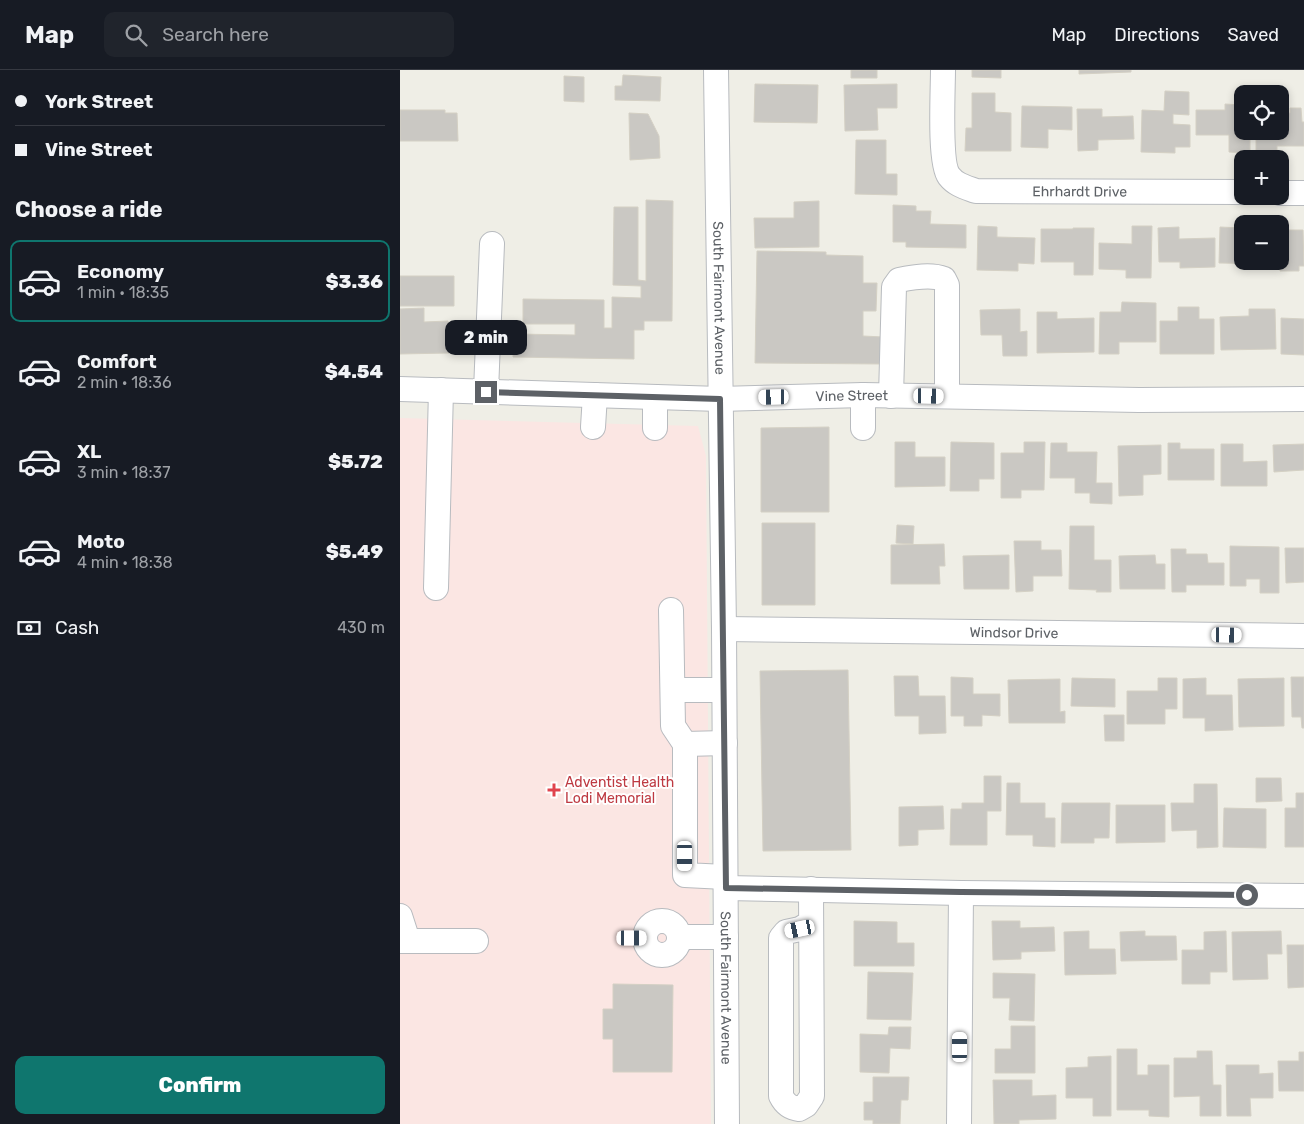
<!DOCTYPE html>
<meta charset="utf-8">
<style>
:root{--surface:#171b24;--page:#20242c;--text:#f1f3f6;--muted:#9ea1a6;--line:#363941;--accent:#0f766e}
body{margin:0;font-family:Rubik,sans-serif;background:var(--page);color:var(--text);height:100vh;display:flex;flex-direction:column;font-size:19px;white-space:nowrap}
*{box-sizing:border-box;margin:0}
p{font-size:16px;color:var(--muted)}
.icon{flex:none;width:28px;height:28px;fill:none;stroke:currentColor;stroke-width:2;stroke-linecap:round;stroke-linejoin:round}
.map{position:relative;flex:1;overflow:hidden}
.sheet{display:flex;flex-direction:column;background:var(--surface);width:400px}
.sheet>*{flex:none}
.banner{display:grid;align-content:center;height:110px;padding:0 15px;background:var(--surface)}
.fabs{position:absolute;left:834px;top:15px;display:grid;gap:10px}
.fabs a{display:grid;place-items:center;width:55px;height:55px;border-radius:10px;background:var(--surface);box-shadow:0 2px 8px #0003;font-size:25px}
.end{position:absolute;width:22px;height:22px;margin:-11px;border:6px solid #5d6166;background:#fff;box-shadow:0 0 0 2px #fff}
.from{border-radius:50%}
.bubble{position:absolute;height:35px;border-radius:10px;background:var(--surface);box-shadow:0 2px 8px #0003;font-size:16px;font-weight:800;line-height:35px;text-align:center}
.car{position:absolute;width:15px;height:30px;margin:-15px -8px;border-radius:6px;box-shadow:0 0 4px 1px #0007;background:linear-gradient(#fff 24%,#345 0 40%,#fff 0 76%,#345 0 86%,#fff 0)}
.banner b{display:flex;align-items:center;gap:18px;height:48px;font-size:19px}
.banner b+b{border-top:1px solid var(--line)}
.banner i{width:12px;height:12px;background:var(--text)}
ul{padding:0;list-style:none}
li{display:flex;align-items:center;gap:15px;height:82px;margin:0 10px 8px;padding:0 5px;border:2px solid transparent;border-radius:10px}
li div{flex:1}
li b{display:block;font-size:19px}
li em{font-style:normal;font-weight:800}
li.current{border-color:var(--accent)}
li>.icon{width:45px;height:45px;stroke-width:1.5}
h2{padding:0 15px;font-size:22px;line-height:60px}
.pay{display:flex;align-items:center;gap:12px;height:55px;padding:0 15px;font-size:19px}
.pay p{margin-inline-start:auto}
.action{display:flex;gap:10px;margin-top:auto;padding:10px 15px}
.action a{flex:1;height:58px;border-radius:10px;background:var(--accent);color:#fff;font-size:20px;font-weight:800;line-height:58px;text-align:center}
header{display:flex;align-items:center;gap:30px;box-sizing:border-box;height:70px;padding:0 25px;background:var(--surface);border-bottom:1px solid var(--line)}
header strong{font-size:24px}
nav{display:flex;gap:28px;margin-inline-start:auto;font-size:18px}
.search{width:350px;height:45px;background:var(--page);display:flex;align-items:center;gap:12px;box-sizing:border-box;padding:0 18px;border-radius:10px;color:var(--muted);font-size:19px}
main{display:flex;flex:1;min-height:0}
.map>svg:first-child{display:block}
.medical{fill:#fbe6e3}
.building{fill:#cac8c3;stroke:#d4d0c4}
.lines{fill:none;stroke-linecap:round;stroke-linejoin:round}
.minor-casing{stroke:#b8bbbf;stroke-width:26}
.minor{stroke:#fff;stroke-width:24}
.route{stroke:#5d6166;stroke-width:6}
.health-dot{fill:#e0444e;stroke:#fff;stroke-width:2}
.labels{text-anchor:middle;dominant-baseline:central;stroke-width:4;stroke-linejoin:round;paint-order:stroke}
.street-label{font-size:14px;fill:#5d6166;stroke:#fff}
.health-label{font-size:14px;fill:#be3a42;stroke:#fff;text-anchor:start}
</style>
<header>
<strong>Map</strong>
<div class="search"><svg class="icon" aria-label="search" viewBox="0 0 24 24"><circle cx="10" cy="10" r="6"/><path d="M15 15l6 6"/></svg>Search here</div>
<nav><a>Map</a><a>Directions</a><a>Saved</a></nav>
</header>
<main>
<section class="sheet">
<div class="banner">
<b><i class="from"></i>York Street</b>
<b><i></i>Vine Street</b>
</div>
<h2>Choose a ride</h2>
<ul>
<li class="current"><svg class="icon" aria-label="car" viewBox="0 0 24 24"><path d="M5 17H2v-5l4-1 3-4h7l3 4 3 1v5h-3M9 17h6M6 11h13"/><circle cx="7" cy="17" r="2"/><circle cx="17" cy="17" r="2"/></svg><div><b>Economy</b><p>1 min · 18:35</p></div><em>$3.36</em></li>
<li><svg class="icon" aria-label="car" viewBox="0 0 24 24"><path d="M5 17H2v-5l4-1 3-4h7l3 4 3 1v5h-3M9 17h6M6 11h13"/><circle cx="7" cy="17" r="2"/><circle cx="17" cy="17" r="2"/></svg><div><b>Comfort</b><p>2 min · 18:36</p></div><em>$4.54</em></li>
<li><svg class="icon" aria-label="car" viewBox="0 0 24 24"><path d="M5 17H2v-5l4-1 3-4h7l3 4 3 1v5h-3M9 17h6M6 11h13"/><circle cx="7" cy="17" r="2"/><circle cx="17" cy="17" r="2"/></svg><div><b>XL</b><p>3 min · 18:37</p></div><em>$5.72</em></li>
<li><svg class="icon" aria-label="car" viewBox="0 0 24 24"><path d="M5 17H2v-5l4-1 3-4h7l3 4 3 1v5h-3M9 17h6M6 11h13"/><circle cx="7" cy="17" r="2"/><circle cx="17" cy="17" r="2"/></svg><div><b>Moto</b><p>4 min · 18:38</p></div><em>$5.49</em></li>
</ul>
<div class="pay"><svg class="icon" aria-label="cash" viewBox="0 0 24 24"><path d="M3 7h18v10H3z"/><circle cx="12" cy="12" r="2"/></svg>Cash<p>430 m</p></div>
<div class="action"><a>Confirm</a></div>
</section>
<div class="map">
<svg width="904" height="1054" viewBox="0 0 904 1054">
<rect width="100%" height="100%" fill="#efeee6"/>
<path class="medical" d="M0,348L298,356L306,386L311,1054H0Z"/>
<path class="building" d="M451,0H477V8H451Z
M572,0H601V8L572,7Z
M679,0H731V2L679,4Z
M223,5L261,7L260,31L215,30V16H222Z
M164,6L184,7V32L164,31Z
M355,14L418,15L417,53L354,52Z
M497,14V38H477L478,60L445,61L444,15Z
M765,21L789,22V45L773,44V54L790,55V77H775V83L741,82L742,40L764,41Z
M572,23H595V42L611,43V81H565L566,58H572Z
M825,34L842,35V61H850V83L829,82V65H796V40H825Z
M622,36L672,37V60L648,59V78L621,77Z
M890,38H901L902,52H904V76H877V82H856V61H880V43H890Z
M677,39H702V47L733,46L734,69L698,70V80L678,81Z
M0,40H45V43H57L58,71H0Z
M229,43L248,44L259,66L260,88L230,90Z
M456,70H486V104H497V125L455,124Z
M246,130L273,131L272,251H244V260H234V289L113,287L114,264L175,265V254H123V229L204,230V258H212V227L241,228V216L213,215L214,137H238V210L246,211Z
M419,131V177L355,178L354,148H394V132Z
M493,135L516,136V141H531L530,154L566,155V178L506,177V172H493Z
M578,156L597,157V167L635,168L634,194L618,193V201L577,200Z
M732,156H752L751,208H726V200L699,199V173L732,174Z
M779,157V169L815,168V197L780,198V192H759L758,158Z
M820,157L842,158V191H875V194L819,193Z
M673,158H694L693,205H674V192H641V159H673Z
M881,160H903L904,196H899V201H880Z
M357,181L426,182V185L463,186V213H477L476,241H463V266L483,267V294L355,293Z
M0,206H54V236H0Z
M722,232L756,233V272H719V284H699L700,242H721Z
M778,237H799V249H814V284H760V251H778Z
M24,238V252L48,251L49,283L0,284V239Z
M620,239V262L627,261V286H603L602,265H581L580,240Z
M849,239H875L876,279L821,280L820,247L849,246Z
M637,242H657V249L694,248V282L637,283Z
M881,248L904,249V285L881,284Z
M429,357V442H361V358Z
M495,372H515V387H545V416L495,417Z
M551,372L594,373V409H579V421H550Z
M624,372H645L644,420H621V428H601V383H624Z
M651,373H667V382H697L696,413H712V434L690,433V423H675V408H650Z
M768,373H780V379H814V410H768Z
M821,374H843V392L867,391V416H821Z
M904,374V400L874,402L873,375Z
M761,375V404L743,405V425L719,426L718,376Z
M362,453H415V535H362Z
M497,455L514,456L513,474L496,473Z
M670,456H694V490H711V522H696L697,520L669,519Z
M614,471H641V480H661L662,506H633V521L616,522Z
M544,474L545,496H539L540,514H491V475Z
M830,476L879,477V523H860V509H846V516H830Z
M885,478H904V512L886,513Z
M771,479H786V484H807L808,493H824V515H786V522H772Z
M609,485V519H564L563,486Z
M755,485L756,494H765V519H720L719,486Z
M448,600L451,780L363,781L360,601Z
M494,606H518L519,626H545L546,663L519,664V646H495Z
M551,607L573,608V624H600V646L582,645V656H564V646H551Z
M891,607H904V658H902L901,647H892Z
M672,608L715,609V637L671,636Z
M758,608H777V639H765V654H727V621H758Z
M806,608V625H832L833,660L805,661V648H783V609Z
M884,608V656L839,657L838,609Z
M660,609V642L665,641V653H609L608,610Z
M704,645H724V671H705Z
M584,706H601V741H587V775H550L551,739H562V733H584Z
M856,708H881L882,731L856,732Z
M607,713H620V733H645V748H655V777L633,776V765H606Z
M794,714H817L818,777L797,778V760L772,761L771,733H794Z
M896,723H904V777H885V738H896Z
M662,733H710L709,768H694V773H661Z
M716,735H765V772L716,773Z
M543,736L544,759L518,760V775L499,776V737Z
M824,738L866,739V778L823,777Z
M454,851L497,852V873H514V896H454Z
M592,851H620V858L654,857L655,881L621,882V889L593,890Z
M689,861V879H715L716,904L665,905L664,862Z
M745,861V866H776L777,890L721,891L720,862Z
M826,861L827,902H810V914H782V880H804V862Z
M881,861L882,884H867L868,909L833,910L832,862Z
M887,875H904V917L888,918Z
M468,902L513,903L511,950L467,949Z
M593,903L635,904L634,951L609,950L610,928H593Z
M213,914L273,915L272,1002H213V969H203V939H213Z
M611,956H635V1003H595V979H611Z
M489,957H511L510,979L490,978L489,1003L460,1002V964L488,965Z
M717,979H737V1005H748V995H769V1047L749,1046V1040H717Z
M797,981H812L813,1015H821V1046H800V1026L774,1027V988H797Z
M899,982H904V1021H879L878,991H899Z
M711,986V1046H693V1028H666V998L688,997V987Z
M826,995H859V1004L873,1003V1028H850L851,1046H827Z
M473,1007H509L508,1030H501L500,1054H473V1050H464V1032H473Z
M593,1010H632V1026L656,1025V1049L619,1050V1054H594Z"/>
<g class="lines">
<g class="minor-casing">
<g id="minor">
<path id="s1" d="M316,0L324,559L327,1054"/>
<path id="s2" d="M543,0C543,20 539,93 549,106C556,115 565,117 576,121L842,122"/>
<path d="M880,123H904"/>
<path id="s3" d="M0,319L320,329L463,325L739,330L904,329"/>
<path d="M86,321L92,174"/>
<path d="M491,326L494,217L499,210C514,207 531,204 544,209L547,215V326"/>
<path d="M255,327V358"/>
<path d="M193,357L195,325"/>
<path d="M463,358V325"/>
<path d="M36,518L41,320"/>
<path d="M271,540L273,656L285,674V805L325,807"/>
<path id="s4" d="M324,559L904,566"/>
<path d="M273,620H324"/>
<path d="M285,674L325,673"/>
<path d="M326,818L561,823L904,826"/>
<path d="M0,846L8,871"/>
<circle cx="262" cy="868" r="17"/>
<path d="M410,853L400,859L386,862L381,868V1026C385,1034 390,1038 399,1039L406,1035L412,1026L411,819"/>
<path d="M279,867H326"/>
<path d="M0,871H76"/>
<path d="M559,1054L561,823"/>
</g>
</g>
<use href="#minor" class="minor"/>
</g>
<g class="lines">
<path class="route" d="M86,322L320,329L326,818L561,822L847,825"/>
</g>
<path class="health-dot" d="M151.5 712.5h5v5h5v5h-5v5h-5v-5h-5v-5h5z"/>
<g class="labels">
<g class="street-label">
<text stroke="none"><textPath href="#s2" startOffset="242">Ehrhardt Drive</textPath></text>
<text stroke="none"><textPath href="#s1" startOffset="228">South Fairmont Avenue</textPath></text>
<text stroke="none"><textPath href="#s3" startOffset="452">Vine Street</textPath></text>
<text stroke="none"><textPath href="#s4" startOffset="290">Windsor Drive</textPath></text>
<text stroke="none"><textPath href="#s1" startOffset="918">South Fairmont Avenue</textPath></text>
</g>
<g class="health-label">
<text x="165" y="712">Adventist Health<tspan x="165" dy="16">Lodi Memorial</tspan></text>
</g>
</g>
</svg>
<div class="fabs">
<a><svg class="icon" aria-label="locate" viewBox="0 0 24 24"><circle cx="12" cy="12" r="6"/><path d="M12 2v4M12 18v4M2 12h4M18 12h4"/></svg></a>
<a>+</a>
<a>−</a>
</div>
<i class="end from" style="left:847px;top:825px"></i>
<i class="end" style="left:86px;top:322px"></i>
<div class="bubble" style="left:45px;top:250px;width:82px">2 min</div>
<i class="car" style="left:529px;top:326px;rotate:91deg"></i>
<i class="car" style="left:374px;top:327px;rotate:269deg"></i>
<i class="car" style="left:827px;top:565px;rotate:91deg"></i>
<i class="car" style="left:285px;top:786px;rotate:180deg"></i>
<i class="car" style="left:400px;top:859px;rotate:258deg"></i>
<i class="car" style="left:232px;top:868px;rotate:90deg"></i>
<i class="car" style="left:560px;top:977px;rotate:0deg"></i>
</div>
</main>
